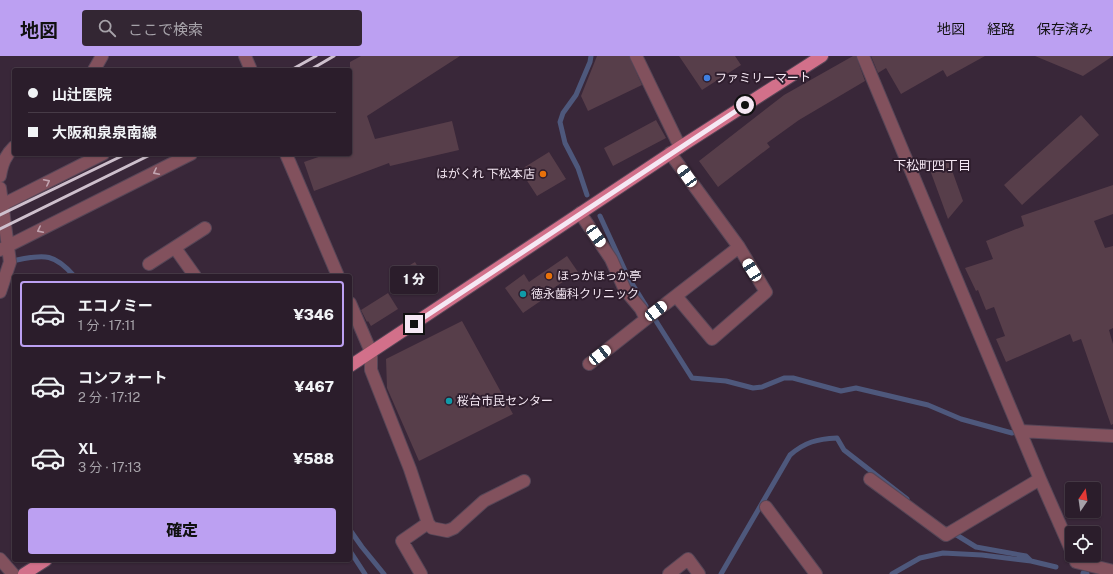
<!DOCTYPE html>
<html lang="ja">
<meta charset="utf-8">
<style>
:root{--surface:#2b1d2b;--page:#332633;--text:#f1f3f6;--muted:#a6a2a9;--line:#473b47;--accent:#bca0f2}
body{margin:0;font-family:"Public Sans","Noto Sans JP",sans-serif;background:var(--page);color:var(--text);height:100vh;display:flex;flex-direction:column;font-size:15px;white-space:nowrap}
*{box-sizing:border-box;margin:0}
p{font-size:13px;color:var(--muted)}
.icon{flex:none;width:22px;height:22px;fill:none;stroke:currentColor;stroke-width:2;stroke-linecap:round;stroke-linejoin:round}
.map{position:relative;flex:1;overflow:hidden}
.drawer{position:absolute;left:12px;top:218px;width:340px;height:288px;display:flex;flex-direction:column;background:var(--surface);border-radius:4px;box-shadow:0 1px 3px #0004,0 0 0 1px var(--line)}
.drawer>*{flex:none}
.banner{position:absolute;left:12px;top:12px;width:340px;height:88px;border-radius:4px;box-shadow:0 1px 3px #0004,0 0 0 1px var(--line);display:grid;align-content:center;height:88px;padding:0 16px;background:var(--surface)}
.needle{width:26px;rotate:13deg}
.fabs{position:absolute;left:1065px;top:426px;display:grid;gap:8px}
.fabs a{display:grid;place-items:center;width:36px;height:36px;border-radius:4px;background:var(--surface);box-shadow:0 1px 3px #0004,0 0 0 1px var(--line);font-size:20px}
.end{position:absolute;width:18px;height:18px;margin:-9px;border:5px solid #f5e8f4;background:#111;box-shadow:0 0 0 2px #111}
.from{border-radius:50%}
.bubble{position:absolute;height:28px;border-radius:4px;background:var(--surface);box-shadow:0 1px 3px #0004,0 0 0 1px var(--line);font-size:13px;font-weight:800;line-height:28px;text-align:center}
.car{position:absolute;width:12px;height:24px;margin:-12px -6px;border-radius:5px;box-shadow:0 0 3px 1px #0007;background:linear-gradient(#fff 24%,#345 0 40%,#fff 0 76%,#345 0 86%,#fff 0)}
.banner b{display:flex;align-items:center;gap:14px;height:38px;font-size:15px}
.banner b+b{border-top:1px solid var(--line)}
.banner i{width:10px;height:10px;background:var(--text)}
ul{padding:7px 0 0;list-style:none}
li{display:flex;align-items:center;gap:12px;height:66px;margin:0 8px 6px;padding:0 8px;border:2px solid transparent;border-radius:4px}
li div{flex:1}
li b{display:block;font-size:15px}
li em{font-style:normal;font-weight:800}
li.active{border-color:var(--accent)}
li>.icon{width:36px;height:36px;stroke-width:1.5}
.button{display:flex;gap:8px;margin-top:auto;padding:8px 16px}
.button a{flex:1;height:46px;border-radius:4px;background:var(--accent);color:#111;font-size:16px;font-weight:800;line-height:46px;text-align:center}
header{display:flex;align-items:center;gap:24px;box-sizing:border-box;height:56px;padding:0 20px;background:var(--accent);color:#111}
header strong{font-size:19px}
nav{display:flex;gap:22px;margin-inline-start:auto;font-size:14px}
.search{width:280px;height:36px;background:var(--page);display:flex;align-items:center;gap:10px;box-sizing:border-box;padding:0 14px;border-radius:4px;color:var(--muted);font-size:15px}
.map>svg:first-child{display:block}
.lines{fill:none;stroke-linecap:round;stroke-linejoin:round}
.stream{stroke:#4e587c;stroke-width:5}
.building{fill:#573e4a}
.minor-casing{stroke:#574657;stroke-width:14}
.major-casing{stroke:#574657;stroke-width:14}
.minor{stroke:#82515d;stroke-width:12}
.major{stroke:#d2708a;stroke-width:12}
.rail{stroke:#cec0cd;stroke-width:3}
.oneway{stroke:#c1a4b0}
.route{stroke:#f5e8f4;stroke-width:5}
.shop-dot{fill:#3f7fe0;stroke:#2f1e2e;stroke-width:1.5}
.food-dot{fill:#e8710a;stroke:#2f1e2e;stroke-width:1.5}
.culture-dot{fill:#0f9aa8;stroke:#2f1e2e;stroke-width:1.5}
.labels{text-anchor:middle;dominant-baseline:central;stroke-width:4;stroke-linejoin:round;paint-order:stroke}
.poi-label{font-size:12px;fill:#f5e8f4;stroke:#2f1e2e;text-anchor:start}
.neighbourhood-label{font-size:13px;fill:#f5e8f4;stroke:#2f1e2e}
</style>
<header>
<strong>地図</strong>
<div class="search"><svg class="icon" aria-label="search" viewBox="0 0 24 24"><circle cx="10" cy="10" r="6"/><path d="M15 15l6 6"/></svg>ここで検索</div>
<nav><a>地図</a><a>経路</a><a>保存済み</a></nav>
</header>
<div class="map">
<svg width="1113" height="518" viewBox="0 0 1113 518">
<rect width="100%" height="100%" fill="#392739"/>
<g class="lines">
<path class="stream" d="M587,139L578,112L565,87L560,66L563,57L576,39L590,6L591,0
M600,160L628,221L646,250
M17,204C45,198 55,198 74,220
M656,265L692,322L726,325L753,332L762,331L784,322H793L841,335L856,332L928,349L961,363L1012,377
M350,474L362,491L384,518
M955,478L976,491L1026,500L1031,505L1056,511
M350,495L365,518
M1083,517L1087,518
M721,518L790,399C805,386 817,383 837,382L844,394L907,443
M892,518L920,502L943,497L982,499L1031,505"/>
</g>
<path class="building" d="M361,0H460L367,60L375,83L452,65L459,94L390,110L389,107L314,135L304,106L327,98H350V6Z
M597,0H629L642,29L588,55L581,40Z
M679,0H735L741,9L702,34Z
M853,0H856L865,25L799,64L767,87L770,91L718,131L699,105L784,39Z
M871,0H985L947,21L943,14L901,38L886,12L878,17Z
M1035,0H1113L1083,20Z
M1081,59L1099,79L1022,149L1004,129Z
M656,64L666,82L613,110L604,92Z
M549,96L566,123L537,140L520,114Z
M949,106L963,145L948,163L930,114Z
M1113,129V158L1094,165L1105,192L1113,190V272L1109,274L1113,288V368L1111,369L1081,283L1073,286L1070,278L1006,306L996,283L1005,280L994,251L986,254L978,234L976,235L965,212L993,203L986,185L1024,170L1021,160Z
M567,200L578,216L540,241L542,244L523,257L505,232L524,218L529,226Z
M415,206L426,224L406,237L395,218Z
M388,237L398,253L371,270L368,265L367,266L361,254Z
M462,265L513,358L419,405L387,332L386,303Z"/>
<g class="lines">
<g class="minor-casing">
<path id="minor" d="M245,0L251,14
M636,0L680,91
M863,0L1040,423L1072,496
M94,14L102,0
M670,97L739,191L766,236L712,283L676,240
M286,98L338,220
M0,120C2,108 5,100 14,91
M0,132L10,206L0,236
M0,150L103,98
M580,157L611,203L625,234L641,253L646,263L589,308
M175,192L195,220
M0,194L191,98
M149,208L205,172
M350,247L371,296V314L410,413L428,467L432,472L447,475L454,472L484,445L524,425
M646,263L739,191
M1020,375L1113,380
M870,423L946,479L1040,423
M766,451L816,518
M0,503L13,518
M1076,506L1113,515
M421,518L402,485L428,467
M669,518L688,503L699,518"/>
</g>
<g class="major-casing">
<path id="major" d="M350,310L680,91L822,0
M24,518L46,504"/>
</g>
<use href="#minor" class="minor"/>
<use href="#major" class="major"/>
<path class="rail" d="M291,14L316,0
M310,14L334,0
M0,159L126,98
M0,173L152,98"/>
</g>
<defs><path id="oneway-chevron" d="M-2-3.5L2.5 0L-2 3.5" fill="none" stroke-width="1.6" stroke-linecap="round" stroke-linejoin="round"/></defs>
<g class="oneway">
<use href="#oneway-chevron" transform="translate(156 116) rotate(153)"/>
<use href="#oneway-chevron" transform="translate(47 126) rotate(-27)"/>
<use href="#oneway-chevron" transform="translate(40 174) rotate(153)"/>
</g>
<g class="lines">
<path class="route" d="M414,268L745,49"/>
</g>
<circle class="shop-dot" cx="707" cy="22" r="4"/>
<g class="food-dot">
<circle cx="543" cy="118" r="4"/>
<circle cx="549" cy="220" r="4"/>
</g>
<g class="culture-dot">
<circle cx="523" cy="238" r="4"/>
<circle cx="449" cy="345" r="4"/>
</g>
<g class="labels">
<g class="poi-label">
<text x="715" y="22">ファミリーマート</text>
<text x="535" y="118" text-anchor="end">はがくれ 下松本店</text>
<text x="557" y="220">ほっかほっか亭</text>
<text x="531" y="238">徳永歯科クリニック</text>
<text x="457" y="345">桜台市民センター</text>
</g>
<g class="neighbourhood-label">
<text x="932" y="109">下松町四丁目</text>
</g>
</g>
</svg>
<div class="fabs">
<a><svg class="needle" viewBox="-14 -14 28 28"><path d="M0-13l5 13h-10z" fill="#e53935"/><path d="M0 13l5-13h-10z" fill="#a6a2a9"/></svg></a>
<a><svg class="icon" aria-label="locate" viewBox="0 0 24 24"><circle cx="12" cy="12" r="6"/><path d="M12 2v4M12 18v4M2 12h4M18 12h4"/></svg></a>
</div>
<i class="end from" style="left:745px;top:49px"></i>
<i class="end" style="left:414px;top:268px"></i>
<div class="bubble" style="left:390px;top:210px;width:48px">1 分</div>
<i class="car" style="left:687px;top:120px;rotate:324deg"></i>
<i class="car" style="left:596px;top:180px;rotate:145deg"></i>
<i class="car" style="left:752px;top:214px;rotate:328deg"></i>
<i class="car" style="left:656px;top:255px;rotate:52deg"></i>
<i class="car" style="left:600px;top:299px;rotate:52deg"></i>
<div class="banner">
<b><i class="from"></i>山辻医院</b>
<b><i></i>大阪和泉泉南線</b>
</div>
<section class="drawer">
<ul>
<li class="active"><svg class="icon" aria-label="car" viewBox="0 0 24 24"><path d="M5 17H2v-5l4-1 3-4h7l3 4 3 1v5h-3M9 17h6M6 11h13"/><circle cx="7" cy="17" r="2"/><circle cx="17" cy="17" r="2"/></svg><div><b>エコノミー</b><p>1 分 · 17:11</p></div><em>¥346</em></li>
<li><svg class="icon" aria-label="car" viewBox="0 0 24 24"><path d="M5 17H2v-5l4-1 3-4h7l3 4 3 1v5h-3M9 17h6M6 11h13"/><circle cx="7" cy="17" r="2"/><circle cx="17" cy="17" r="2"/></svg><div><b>コンフォート</b><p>2 分 · 17:12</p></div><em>¥467</em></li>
<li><svg class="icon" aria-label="car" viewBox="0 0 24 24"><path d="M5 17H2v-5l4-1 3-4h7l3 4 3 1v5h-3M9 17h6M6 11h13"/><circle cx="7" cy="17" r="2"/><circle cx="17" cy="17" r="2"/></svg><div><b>XL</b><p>3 分 · 17:13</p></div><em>¥588</em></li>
</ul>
<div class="button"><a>確定</a></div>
</section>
</div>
